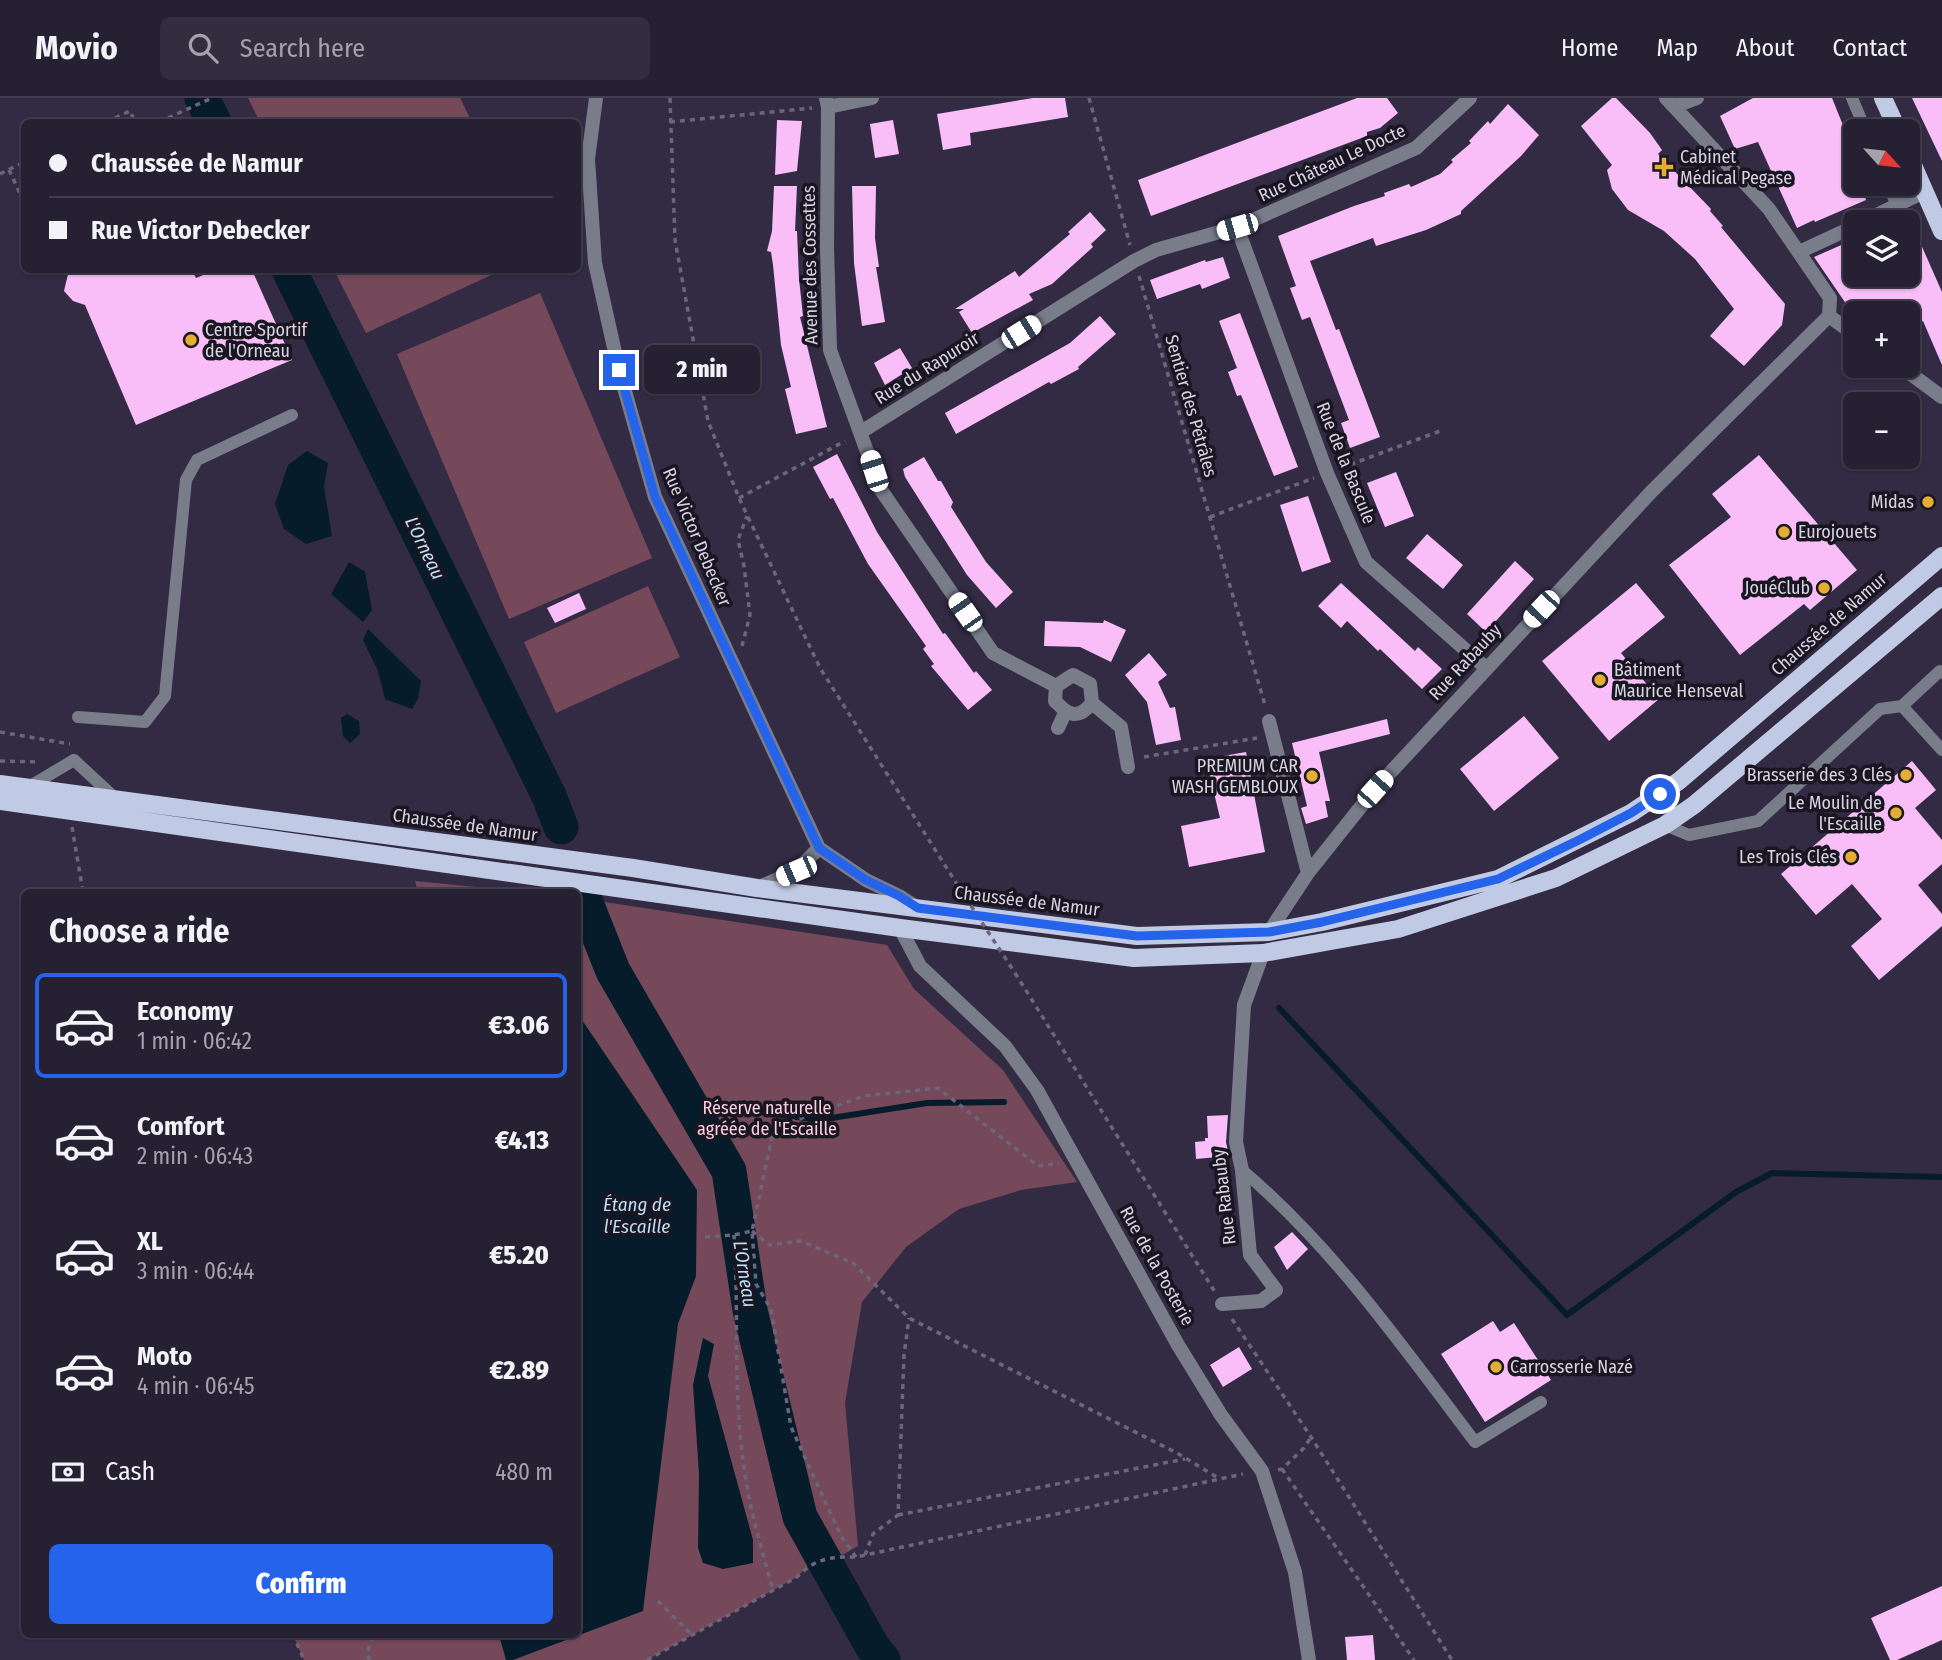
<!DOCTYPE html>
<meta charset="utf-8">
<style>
:root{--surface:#262033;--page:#322d3f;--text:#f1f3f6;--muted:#a4a3ac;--line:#423e4e;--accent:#2563eb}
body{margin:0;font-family:"Fira Sans Condensed",sans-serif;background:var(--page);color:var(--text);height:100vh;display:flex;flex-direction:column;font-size:26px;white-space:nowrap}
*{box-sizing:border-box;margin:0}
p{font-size:23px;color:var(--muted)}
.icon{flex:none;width:38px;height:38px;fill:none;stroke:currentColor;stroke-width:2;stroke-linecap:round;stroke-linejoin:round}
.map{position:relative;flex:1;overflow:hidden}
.panel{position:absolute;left:21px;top:791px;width:560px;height:749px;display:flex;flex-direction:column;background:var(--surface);border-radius:10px;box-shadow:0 2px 5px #0004,0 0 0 2px var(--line)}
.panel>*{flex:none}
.banner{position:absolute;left:21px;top:21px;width:560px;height:154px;border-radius:10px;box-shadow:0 2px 5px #0004,0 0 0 2px var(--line);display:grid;align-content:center;height:154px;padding:0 28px;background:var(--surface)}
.needle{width:46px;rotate:117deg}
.buttons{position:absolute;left:1843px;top:21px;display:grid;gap:14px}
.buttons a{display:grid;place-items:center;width:77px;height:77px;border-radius:10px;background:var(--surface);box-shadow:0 2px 5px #0004,0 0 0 2px var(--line);font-size:35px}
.end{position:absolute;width:32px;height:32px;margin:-16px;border:9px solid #2563eb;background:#fff;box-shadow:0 0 0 4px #fff}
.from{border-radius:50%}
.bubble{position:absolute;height:49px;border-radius:10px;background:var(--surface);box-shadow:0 2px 5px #0004,0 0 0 2px var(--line);font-size:23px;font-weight:800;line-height:49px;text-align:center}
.car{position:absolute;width:21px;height:42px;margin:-21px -10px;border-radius:9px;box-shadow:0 0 5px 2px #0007;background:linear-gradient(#fff 24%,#345 0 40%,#fff 0 76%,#345 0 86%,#fff 0)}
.banner b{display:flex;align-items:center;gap:24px;height:66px;font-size:26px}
.banner b+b{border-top:2px solid var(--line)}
.banner i{width:18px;height:18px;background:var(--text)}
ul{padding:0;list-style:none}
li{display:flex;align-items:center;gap:21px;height:105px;margin:0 14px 10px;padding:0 14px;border:4px solid transparent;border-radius:10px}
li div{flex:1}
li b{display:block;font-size:26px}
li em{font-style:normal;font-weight:800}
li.current{border-color:var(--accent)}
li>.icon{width:63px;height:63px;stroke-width:1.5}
h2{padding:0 28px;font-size:32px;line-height:84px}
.pay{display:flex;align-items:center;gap:18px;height:77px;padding:0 28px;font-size:26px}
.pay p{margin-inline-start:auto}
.action{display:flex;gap:14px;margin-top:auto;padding:14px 28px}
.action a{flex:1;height:80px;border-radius:10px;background:var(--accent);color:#fff;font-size:28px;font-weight:800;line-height:80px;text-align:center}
header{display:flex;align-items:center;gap:42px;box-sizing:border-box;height:98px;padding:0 35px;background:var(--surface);border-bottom:2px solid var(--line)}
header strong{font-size:33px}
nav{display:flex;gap:38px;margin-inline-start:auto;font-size:24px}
.search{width:490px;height:63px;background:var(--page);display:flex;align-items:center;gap:18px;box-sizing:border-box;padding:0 24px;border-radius:10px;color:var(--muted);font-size:26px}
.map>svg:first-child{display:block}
.green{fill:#754959}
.water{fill:#061c2a}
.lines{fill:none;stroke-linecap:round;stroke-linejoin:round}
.stream{stroke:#061c2a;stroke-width:6}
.river{stroke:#061c2a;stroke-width:35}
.building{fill:#f9bef7}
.path{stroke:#6c657b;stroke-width:3.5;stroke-dasharray:5 5;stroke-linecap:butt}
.service{stroke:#797d8a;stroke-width:12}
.minor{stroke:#797d8a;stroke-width:14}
.primary{stroke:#c1cae4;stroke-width:18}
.path-bridge{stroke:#6c657b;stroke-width:3.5;stroke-dasharray:5 5;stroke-linecap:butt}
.route{stroke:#2563eb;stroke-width:9}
.poi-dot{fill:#e4ae35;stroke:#191621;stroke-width:2.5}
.labels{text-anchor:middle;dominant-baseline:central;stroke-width:7;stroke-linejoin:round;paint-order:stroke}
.poi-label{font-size:18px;fill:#d8d3e3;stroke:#191621;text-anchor:end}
.street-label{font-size:18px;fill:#d8d3e3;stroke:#191621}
.park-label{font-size:18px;fill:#f9cedc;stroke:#191621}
.water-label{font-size:19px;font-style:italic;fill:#bcdffa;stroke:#191621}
</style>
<header>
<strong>Movio</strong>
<div class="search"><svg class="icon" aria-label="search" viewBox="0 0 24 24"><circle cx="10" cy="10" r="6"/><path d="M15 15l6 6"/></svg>Search here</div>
<nav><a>Home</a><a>Map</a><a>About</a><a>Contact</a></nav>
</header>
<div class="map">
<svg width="1942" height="1562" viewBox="0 0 1942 1562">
<rect width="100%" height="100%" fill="#332b44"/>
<path class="green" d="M248,0H460L472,24H260Z
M334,172H502L366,235Z
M540,195L652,460L509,521L397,256Z
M648,488L680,559L556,615L524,544Z
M415,783L529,794H418Z
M578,800L887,847L914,891L1003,972L1077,1084L1021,1092L959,1111L906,1149L862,1204L845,1305L858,1448L839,1459L811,1465L797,1479L647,1562H304L293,1537L578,1536Z"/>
<path class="water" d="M307,353L328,365L324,389L332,438L306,446L284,431L275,406L288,367Z
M349,464L365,474L372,512L363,524L331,496Z
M368,531L421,583L418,601L412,611L385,601L378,573L363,542Z
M347,616L359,623L360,636L350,645L343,638L341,620Z
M578,916L697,1092L696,1178L678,1226L643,1513L513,1562H506L499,1537L578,1536Z
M703,1240L714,1246L708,1278L753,1442V1465L723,1471L703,1465L698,1450L699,1376L693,1287Z"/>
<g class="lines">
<path class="stream" d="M1279,910L1567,1217L1736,1094L1772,1075L1942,1079
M689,1004L819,1022L927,1005L1004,1004"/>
<path class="river" d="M202,0L214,24
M289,172L549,698L561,729
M584,800L613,873L729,1073L750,1212L800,1419L872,1548L883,1562"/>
</g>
<path class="building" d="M1033,0H1065L1068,19L970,35L971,47L943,52L937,16Z
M1357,0H1387L1398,15L1380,30L1367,34V38L1151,118L1138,82Z
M1612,0H1616L1650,35L1662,52L1658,56L1711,111L1710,113L1723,128L1721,129L1785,206L1782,227L1744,268L1710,238L1734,211L1695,161L1664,133L1628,112L1612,91L1607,72L1612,67L1581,28Z
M1753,0H1832L1855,57V86H1879L1881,92L1865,99L1866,102L1815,124L1814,122L1797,130L1758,44L1735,51L1720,18Z
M1912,0H1942V63Z
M1508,6L1539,37L1521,58L1461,113V116L1426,132L1376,148L1373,140L1310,163L1336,232L1339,231L1380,339L1350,350L1341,325L1349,322L1310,219L1302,222L1290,190L1296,188L1278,138L1354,108L1385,98L1384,95L1409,86L1411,89L1440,76L1453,64L1451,62L1471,45L1469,43L1488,23L1490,26Z
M777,22L802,23L797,73L775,77Z
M893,22L899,56L875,60L870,26Z
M774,88H797L795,133H797L799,181L803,218L800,219L827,329L796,336L785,291L791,289L781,247L773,167L771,154L767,153L772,133Z
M852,88H876L875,140L879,169H876L885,224L862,228L854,165Z
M1090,114L1106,132L1091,146L1093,149L1052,186L1029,196L1033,202L972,235L959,214L964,211H955L1015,173L1019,179L1070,136L1068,134Z
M1908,117L1942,194V267L1923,223L1908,230V215L1851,213L1814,159L1855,141V177H1908Z
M1223,159L1230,180L1202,191L1200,186L1157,201L1150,182L1205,162L1206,164Z
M69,172H192L196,180L215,172H252L292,262L136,327L85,207L73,203L64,193Z
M1240,215L1298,369L1274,378L1241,297L1237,298L1228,274L1237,270L1219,223Z
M1100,218L1116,236L1078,269L1079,271L1051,286L1049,284L956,336L945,315L1070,245Z
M900,250L912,270L885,287L874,265Z
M837,356L877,434L943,536L945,535L974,575L976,573L992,592L968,612L931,568L934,566L923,551L926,548L868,466L833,400L830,401L813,369Z
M1759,357L1857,472L1810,512L1804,506L1740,557L1669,467L1731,419L1712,396Z
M924,359L938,383H941L953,404L951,409L986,464L1013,494L996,510L967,477L905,379L903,371Z
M1396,374L1414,418L1385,429L1367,385Z
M1308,398L1331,464L1302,474L1280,407Z
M1427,436L1463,467L1443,491L1406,460Z
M1515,463L1534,481L1486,534L1467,516Z
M1341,485L1415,553L1418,549L1442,571L1422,591L1380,551L1378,553L1347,523L1341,530L1318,508Z
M1636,485L1665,519L1621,555L1659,601L1609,643L1542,563Z
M579,495L586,511L555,525L547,510Z
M1104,522L1126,532L1111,564L1080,549L1044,548L1045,523L1103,525Z
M1149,555L1167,577L1158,584L1170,610L1175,609L1181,642L1156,647L1147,604L1125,577Z
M1524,618L1559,660L1494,713L1460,671Z
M1387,621L1390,636L1319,654L1330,703H1325L1328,719L1306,726L1301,710L1307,708L1292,645Z
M1246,654L1265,754L1189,769L1181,728L1220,720L1206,661Z
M1912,663L1936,692L1915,710L1942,742V766L1918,787L1942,816V828L1879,882L1851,848L1882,821L1852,786L1816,817L1781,776Z
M1228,1017L1226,1044L1229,1058L1196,1061L1195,1044L1205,1043V1040H1208L1207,1018Z
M1292,1134L1308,1151L1287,1172L1274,1149Z
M1493,1223L1500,1234L1514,1225L1551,1282L1485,1324L1441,1256Z
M1239,1249L1252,1271L1223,1289L1210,1267Z
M1942,1488V1542L1897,1562H1890L1871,1520Z
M1373,1537L1375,1562H1347L1345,1539Z"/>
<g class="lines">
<path class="path" d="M670,0L675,142L708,323L739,400L820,570L960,791
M1089,0L1130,147
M106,24L130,13L135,24
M159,24L212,0
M670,24L812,10
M9,72L24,104
M0,76L24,64
M1139,178L1265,607
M1341,370L1440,333
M739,400L845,343
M1210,419L1314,380
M742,548L750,517L744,468L738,442L747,418
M0,634L70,646
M1144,659L1257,640
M0,663L40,664
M72,729L83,794
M1015,875L1215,1194
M752,1133L769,1147L801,1143L853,1165L909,1220L1177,1355L1220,1381
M734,1137C739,1212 733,1287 743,1362C748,1406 761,1449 773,1492
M705,1139L734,1137L752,1133
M1232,1221L1311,1339L1452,1562
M1282,1371L1414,1562
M1278,1372L1282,1371L1304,1350L1311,1339
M898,1417L1185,1361
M865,1457L873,1436L898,1417L904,1257L909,1220
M856,1459L841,1438L791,1329L771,1211L756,1186L752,1133L774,1030L864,998L938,990L1038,1068L1059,1065
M658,1503L692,1537
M293,1536L304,1562
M370,1562L367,1556L373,1536
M647,1562L797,1479C816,1460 829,1459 856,1459L1243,1376"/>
<path class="service" d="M1852,0L1866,33
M1888,86L1897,108
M1902,608L1940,573L1942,575
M78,619L145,624L165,598L186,382L197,362L292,317
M27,690L74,662L116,701
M1665,727L1689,737L1758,723L1880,611L1902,608L1942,652
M1242,1072C1334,1150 1403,1249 1475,1344L1541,1304"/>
<path class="minor" d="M596,0L588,61L595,165L619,272L655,399L819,750L866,782L899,798L916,809
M826,0L828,9L827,149L830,252L881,392L993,555L1056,588
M1666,0L1769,111L1830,200L1829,218
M1676,8L1697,0
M828,9L872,0
M1862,124L1924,94
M1237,129L1327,375L1366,464L1486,570
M1799,154L1855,128
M1829,218L1855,237
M1900,268L1942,299
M861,334L1134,163L1156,152L1237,129L1416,50L1470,0
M1073,577L1090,586L1092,605C1078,622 1069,618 1055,603L1056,588Z
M1092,605L1121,629L1128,669
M1269,623L1308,775
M1058,630L1065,615
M757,790L796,773L819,750
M900,830L920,868L1005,948L1037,992L1178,1247L1221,1317L1262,1373L1295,1474L1309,1562
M1269,834L1308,775L1375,691L1652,393L1829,218
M1222,1206L1261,1203L1276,1192L1250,1157L1242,1072L1236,1044L1244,907L1263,855"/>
<path class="primary" d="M1883,0L1898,33
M1908,56L1942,133
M0,686L633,770L757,790L1137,838L1269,834L1322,824L1498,781L1631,715L1679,683L1942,458
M0,703L900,830L1134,860L1263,855L1398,831L1556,780L1665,727L1694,707L1942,498"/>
<path class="path-bridge" d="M960,791L1015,875"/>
</g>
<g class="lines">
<path class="route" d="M619,272L655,399L819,750L866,782L899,798L918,810L1137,838L1269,834L1322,824L1498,781L1581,741L1631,715L1660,696"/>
</g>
<g class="poi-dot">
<path d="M1660.5 58.5h7v7h7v7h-7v7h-7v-7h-7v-7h7z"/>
<circle cx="191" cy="242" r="7"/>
<circle cx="1928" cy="404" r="7"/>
<circle cx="1784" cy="434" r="7"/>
<circle cx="1824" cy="490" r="7"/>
<circle cx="1600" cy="582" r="7"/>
<circle cx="1906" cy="677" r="7"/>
<circle cx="1312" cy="678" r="7"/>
<circle cx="1896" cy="715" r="7"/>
<circle cx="1851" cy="759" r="7"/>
<circle cx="1496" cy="1269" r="7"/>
</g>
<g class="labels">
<g class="poi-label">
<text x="1680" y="59" text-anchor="start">Cabinet<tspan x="1680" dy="21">Médical Pegase</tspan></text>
<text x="205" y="232" text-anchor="start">Centre Sportif<tspan x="205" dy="21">de l'Orneau</tspan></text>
<text x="1914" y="404">Midas</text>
<text x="1798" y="434" text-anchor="start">Eurojouets</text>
<text x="1810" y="490">JouéClub</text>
<text x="1614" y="572" text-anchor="start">Bâtiment<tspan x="1614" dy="21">Maurice Henseval</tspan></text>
<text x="1298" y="668">PREMIUM CAR<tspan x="1298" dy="21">WASH GEMBLOUX</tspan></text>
<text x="1892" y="677">Brasserie des 3 Clés</text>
<text x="1882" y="705">Le Moulin de<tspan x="1882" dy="21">l'Escaille</tspan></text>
<text x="1837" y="759">Les Trois Clés</text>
<text x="1510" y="1269" text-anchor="start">Carrosserie Nazé</text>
</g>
<g class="street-label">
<text transform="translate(1332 65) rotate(-25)">Rue Château Le Docte</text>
<text transform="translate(810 167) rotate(-91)">Avenue des Cossettes</text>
<text transform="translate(927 270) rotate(-32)">Rue du Rapuroir</text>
<text transform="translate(1191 308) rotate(74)">Sentier des Pétrâles</text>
<text transform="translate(1346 365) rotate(68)">Rue de la Bascule</text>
<text transform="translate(697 439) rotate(67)">Rue Victor Debecker</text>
<text transform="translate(1829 526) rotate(-41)">Chaussée de Namur</text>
<text transform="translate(1465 564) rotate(-47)">Rue Rabauby</text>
<text transform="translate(465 727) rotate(8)">Chaussée de Namur</text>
<text transform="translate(1027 803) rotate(7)">Chaussée de Namur</text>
<text transform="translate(1224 1099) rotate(-97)">Rue Rabauby</text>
<text transform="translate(1157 1168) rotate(61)">Rue de la Posterie</text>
</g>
<g class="park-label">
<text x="767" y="1010">Réserve naturelle<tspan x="767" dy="21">agréée de l'Escaille</tspan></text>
</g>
<g class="water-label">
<text transform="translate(425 450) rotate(64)">L'Orneau</text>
<text x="637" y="1106">Étang de<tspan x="637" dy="22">l'Escaille</tspan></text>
<text transform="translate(745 1176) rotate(81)">L'Orneau</text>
</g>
</g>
</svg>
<div class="buttons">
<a><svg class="needle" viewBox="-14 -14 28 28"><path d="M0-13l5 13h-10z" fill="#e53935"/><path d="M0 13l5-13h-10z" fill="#a4a3ac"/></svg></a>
<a><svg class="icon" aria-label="layers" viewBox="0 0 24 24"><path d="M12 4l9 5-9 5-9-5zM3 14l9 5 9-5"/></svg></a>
<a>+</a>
<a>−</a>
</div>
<i class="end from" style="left:1660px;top:696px"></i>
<i class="end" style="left:619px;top:272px"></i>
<div class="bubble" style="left:644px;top:247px;width:116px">2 min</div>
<i class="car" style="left:1237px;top:129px;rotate:254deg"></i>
<i class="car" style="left:1021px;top:234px;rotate:58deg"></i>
<i class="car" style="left:874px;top:373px;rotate:342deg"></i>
<i class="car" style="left:1541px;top:511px;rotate:223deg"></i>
<i class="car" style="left:965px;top:514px;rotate:325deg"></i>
<i class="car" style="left:1375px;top:691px;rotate:42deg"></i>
<i class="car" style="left:796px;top:773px;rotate:247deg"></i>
<div class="banner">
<b><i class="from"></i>Chaussée de Namur</b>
<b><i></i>Rue Victor Debecker</b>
</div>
<section class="panel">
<h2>Choose a ride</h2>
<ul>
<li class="current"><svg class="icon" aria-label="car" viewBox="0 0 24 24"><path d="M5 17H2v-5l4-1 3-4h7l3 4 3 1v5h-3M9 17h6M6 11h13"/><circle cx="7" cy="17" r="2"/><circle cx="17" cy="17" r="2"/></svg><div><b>Economy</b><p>1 min · 06:42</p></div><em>€3.06</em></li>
<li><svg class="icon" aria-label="car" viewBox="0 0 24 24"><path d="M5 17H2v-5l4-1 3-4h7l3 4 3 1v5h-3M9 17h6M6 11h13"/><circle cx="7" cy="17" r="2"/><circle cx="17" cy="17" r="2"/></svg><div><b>Comfort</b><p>2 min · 06:43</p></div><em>€4.13</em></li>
<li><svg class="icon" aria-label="car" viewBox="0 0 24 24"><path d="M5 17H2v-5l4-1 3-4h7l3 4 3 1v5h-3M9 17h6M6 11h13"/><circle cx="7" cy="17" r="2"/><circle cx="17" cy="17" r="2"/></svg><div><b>XL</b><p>3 min · 06:44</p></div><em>€5.20</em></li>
<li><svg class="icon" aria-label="car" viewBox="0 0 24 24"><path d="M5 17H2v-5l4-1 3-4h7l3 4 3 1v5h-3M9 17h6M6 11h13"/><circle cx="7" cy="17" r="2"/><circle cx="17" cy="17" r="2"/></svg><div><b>Moto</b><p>4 min · 06:45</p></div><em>€2.89</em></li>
</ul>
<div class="pay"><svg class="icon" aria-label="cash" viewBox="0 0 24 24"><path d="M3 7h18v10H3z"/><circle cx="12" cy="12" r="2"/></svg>Cash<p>480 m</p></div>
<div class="action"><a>Confirm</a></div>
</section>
</div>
